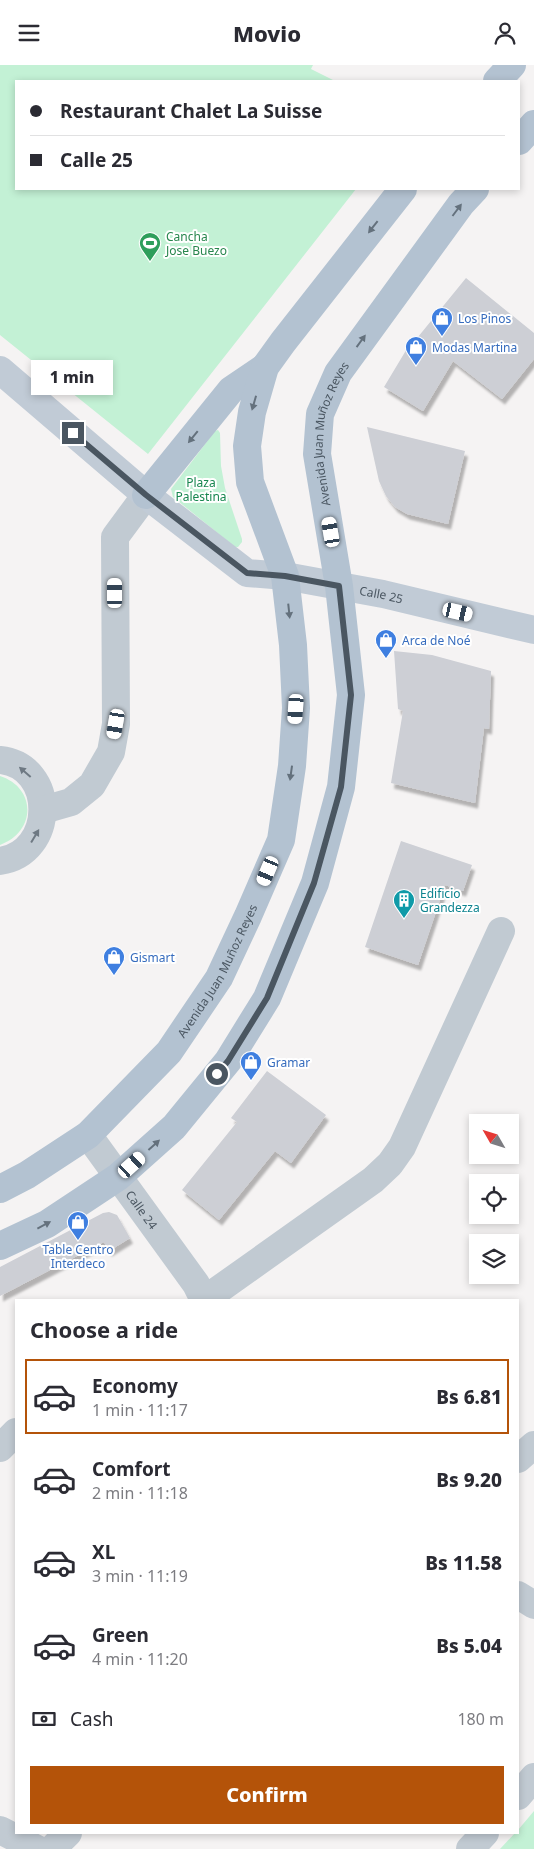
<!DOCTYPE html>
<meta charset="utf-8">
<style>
:root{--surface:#fff;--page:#f2f2f3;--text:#2b2b33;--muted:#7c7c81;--line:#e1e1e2;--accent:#b45309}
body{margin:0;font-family:"Noto Sans",sans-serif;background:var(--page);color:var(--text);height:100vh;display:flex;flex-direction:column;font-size:19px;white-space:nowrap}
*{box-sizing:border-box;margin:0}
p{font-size:16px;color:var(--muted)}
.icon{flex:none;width:28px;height:28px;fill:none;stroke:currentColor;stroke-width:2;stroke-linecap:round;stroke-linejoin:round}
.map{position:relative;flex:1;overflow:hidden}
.panel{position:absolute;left:15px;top:1234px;width:504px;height:535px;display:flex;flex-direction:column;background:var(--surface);border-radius:0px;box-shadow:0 2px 8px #0003}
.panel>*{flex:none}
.hud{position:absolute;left:15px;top:15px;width:505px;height:110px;border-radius:0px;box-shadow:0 2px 8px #0003;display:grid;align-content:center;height:110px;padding:0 15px;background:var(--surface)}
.needle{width:32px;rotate:309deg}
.fabs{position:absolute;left:469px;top:1049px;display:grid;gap:10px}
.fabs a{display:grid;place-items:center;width:50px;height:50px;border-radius:0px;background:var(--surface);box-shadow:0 2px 8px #0003;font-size:25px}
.end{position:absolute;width:22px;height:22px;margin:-11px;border:6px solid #4a5661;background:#fff;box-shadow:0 0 0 2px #fff}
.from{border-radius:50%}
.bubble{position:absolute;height:35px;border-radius:0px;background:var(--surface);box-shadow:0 2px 8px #0003;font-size:16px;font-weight:800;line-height:35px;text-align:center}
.car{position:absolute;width:15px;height:30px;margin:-15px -8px;border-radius:6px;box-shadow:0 0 4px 1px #0007;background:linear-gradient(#fff 24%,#345 0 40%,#fff 0 76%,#345 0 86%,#fff 0)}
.hud b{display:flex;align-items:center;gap:18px;height:48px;font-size:19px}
.hud b+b{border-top:1px solid var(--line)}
.hud i{width:12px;height:12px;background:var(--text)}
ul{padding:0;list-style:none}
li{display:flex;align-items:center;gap:15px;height:75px;margin:0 10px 8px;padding:0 5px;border:2px solid transparent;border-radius:0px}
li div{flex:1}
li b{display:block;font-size:19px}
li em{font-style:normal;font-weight:800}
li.on{border-color:var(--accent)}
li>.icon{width:45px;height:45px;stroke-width:1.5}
h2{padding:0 15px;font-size:22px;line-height:60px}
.pay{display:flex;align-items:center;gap:12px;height:55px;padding:0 15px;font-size:19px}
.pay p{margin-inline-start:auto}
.action{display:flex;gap:10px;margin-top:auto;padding:10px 15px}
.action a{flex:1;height:58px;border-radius:0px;background:var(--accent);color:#fff;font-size:20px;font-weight:800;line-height:58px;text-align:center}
header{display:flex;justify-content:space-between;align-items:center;height:65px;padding:0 15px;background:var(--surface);font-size:22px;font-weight:800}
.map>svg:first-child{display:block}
.green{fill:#c3f1d5}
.building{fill:#cdcfd5;filter:url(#shadow)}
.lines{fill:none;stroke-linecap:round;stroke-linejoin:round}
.street{stroke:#c1cad2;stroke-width:28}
.secondary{stroke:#c1cbd6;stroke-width:28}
.primary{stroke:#b3c2d1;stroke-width:28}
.oneway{fill:#64717d}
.oneway2{fill:#6e7983}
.route{stroke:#4a5661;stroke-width:6}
.labels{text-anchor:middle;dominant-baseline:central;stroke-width:4;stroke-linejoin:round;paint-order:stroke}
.leisure-label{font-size:12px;fill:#27864d;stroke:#fff;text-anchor:start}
.shop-label{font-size:12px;fill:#366cbe;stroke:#fff;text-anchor:start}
.street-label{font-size:12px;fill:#4a5661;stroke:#fff}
.park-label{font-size:12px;fill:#17864f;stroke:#fff}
.culture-label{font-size:12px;fill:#0d838f;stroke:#fff;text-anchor:start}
</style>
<header><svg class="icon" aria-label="menu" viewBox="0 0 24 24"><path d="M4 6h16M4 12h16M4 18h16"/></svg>Movio<svg class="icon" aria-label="person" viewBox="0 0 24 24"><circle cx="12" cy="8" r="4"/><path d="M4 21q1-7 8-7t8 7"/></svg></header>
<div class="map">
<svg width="534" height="1784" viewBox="0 0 534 1784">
<defs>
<filter id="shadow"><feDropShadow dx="3" dy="5.5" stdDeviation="1" flood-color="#0004"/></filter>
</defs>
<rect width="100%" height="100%" fill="#f5f3f3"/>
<path class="green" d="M0,0H313L311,4L335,16H16V124H356L148,389L0,270Z
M218,365L220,368L221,401L225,423L242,474V477L238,482H235L173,432L171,424L215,366Z
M0,711C37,723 36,767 0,780Z
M534,1746V1784H500L515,1768H518V1765Z"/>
<path class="building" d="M466,213L534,268V294L502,334L453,296L423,346L384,322L408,282L409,283Z
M367,362L465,386L448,459L407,449L395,442L386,431L379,416Z
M394,586L432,590L491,606L489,664L484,663L475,738L391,718L403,646L398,644Z
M401,776L472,800L463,826L445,820L418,900L365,882Z
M267,1006L326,1050L291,1098L275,1086L219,1155L182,1125L237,1057L231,1053Z
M109,1147L117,1150L130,1173L109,1186L104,1177L0,1231V1202L103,1148Z"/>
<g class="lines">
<g class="street">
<path d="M0,695C57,701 56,788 0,796"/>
<path d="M43,745L71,737L92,720L111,687L116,659L115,472L146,430"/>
<path id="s1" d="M88,1070L196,1219L204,1235L373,1115L390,1099L402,1082L501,866"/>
<path d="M0,1383L16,1367"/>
<path d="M518,1394L534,1380"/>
<path d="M518,1530L534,1540"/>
<path d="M518,1731L534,1712"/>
<path d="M0,1765L37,1784"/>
<path d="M52,1784L68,1768"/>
<path d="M470,1784L485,1768"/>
</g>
<path class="secondary" id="s2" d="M0,305L146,430L247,508L285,511L383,529L534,565"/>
<g class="primary">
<path d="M497,16L512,0"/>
<path d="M519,76L534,59"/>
<path d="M146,430L231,325L265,302"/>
<path id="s3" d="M0,1124L27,1110L88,1070L169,987L219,913L248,851L281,775L292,701L296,643L293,580L285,511L250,417L247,381L252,347L265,302L283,277L403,124"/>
<path id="s4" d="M0,1181L47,1159L118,1112L174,1062L228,996L267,933L315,818L341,722L351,630L339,521L317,389L320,349L338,308L461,139L475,124"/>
</g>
</g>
<defs><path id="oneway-solid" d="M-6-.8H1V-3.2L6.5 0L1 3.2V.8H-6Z" transform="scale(1.25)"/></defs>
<g class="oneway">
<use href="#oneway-solid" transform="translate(457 145) rotate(-53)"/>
<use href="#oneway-solid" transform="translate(373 162) rotate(128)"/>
<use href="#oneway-solid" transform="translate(361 276) rotate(-54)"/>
<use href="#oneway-solid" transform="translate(254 338) rotate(106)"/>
<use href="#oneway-solid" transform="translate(193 372) rotate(129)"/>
<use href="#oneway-solid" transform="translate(289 546) rotate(84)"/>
<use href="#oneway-solid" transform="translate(291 708) rotate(98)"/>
<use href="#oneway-solid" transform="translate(154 1080) rotate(-42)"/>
<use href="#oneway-solid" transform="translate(44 1160) rotate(-28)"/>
</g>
<g class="oneway2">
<use href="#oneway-solid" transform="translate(25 707) rotate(-139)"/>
<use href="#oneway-solid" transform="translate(35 771) rotate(-59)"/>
</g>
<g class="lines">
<path class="route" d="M73,368L146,430L247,508L285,511L339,521L351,630L341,722L314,818L267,933L228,996L217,1009"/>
</g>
<defs>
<g id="stadium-pin" transform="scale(1.125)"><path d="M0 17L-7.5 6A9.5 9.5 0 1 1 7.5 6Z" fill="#2e9e5b" stroke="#fff"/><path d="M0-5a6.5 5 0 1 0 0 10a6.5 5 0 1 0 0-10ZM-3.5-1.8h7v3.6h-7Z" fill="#fff"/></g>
<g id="shop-pin" transform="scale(1.125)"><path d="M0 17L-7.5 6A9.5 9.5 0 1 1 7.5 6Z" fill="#3f7fe0" stroke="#fff"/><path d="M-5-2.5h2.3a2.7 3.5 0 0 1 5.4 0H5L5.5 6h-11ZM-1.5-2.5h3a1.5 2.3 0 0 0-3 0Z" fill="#fff"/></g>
<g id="building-pin" transform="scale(1.125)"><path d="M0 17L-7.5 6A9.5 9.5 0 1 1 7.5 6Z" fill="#0f9aa8" stroke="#fff"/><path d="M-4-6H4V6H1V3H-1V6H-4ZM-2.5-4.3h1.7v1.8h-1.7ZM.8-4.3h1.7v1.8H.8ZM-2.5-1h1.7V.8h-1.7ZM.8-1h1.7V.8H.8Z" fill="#fff"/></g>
</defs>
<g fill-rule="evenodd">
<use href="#stadium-pin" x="150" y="178"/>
<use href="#shop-pin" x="442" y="253"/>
<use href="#shop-pin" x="416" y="282"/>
<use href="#shop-pin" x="386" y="575"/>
<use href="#building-pin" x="404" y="835"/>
<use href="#shop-pin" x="114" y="892"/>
<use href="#shop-pin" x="251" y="997"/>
<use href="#shop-pin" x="78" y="1157"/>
</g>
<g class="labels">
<g class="leisure-label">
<text x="166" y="171">Cancha<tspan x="166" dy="14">Jose Buezo</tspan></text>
</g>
<g class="shop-label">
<text x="458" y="253">Los Pinos</text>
<text x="432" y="282">Modas Martina</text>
<text x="402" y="575">Arca de Noé</text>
<text x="130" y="892">Gismart</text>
<text x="267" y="997">Gramar</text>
<text x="78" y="1184" text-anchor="middle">Table Centro<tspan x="78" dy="14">Interdeco</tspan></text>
</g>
<g class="street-label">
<text stroke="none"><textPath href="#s4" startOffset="954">Avenida Juan Muñoz Reyes</textPath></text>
<text stroke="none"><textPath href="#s2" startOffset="456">Calle 25</textPath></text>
<text stroke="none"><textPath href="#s3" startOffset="314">Avenida Juan Muñoz Reyes</textPath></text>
<text stroke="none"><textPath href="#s1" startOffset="92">Calle 24</textPath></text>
</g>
<g class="park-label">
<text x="201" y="417">Plaza<tspan x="201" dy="14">Palestina</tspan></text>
</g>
<g class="culture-label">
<text x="420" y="828">Edificio<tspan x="420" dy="14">Grandezza</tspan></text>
</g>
</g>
</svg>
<div class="fabs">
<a><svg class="needle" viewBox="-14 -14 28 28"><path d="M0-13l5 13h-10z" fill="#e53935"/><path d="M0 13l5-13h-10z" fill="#7c7c81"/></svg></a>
<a><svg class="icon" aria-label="locate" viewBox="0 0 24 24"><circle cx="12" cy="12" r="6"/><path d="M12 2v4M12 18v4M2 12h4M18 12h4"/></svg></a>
<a><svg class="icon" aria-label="layers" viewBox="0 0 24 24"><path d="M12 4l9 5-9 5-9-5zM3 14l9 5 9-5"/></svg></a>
</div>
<i class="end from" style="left:217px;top:1009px"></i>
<i class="end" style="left:73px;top:368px"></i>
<div class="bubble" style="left:31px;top:295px;width:82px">1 min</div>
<i class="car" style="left:331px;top:467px;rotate:350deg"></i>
<i class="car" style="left:115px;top:528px;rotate:0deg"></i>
<i class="car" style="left:458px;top:547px;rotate:103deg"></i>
<i class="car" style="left:296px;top:644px;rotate:184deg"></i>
<i class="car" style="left:116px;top:659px;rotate:190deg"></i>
<i class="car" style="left:268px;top:806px;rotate:203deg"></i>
<i class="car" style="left:132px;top:1100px;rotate:48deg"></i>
<div class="hud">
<b><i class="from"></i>Restaurant Chalet La Suisse</b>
<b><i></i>Calle 25</b>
</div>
<section class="panel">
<h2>Choose a ride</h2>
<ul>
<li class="on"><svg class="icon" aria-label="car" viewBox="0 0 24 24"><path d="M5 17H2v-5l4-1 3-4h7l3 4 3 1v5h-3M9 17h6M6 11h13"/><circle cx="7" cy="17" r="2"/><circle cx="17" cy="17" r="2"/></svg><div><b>Economy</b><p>1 min · 11:17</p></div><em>Bs 6.81</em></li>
<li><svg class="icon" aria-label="car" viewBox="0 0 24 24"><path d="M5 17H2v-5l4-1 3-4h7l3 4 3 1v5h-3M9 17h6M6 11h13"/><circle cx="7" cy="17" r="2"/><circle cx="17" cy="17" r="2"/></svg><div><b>Comfort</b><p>2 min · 11:18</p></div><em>Bs 9.20</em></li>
<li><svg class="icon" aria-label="car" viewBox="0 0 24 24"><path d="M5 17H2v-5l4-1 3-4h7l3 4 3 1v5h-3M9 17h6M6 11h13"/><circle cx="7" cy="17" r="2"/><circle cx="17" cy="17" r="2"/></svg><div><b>XL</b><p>3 min · 11:19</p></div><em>Bs 11.58</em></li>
<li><svg class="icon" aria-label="car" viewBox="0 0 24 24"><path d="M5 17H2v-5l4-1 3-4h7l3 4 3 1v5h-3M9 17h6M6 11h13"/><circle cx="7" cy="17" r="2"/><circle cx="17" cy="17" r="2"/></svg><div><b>Green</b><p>4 min · 11:20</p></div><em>Bs 5.04</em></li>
</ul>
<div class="pay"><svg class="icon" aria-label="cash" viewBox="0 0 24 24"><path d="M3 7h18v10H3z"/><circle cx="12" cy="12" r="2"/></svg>Cash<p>180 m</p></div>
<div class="action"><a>Confirm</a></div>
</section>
</div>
